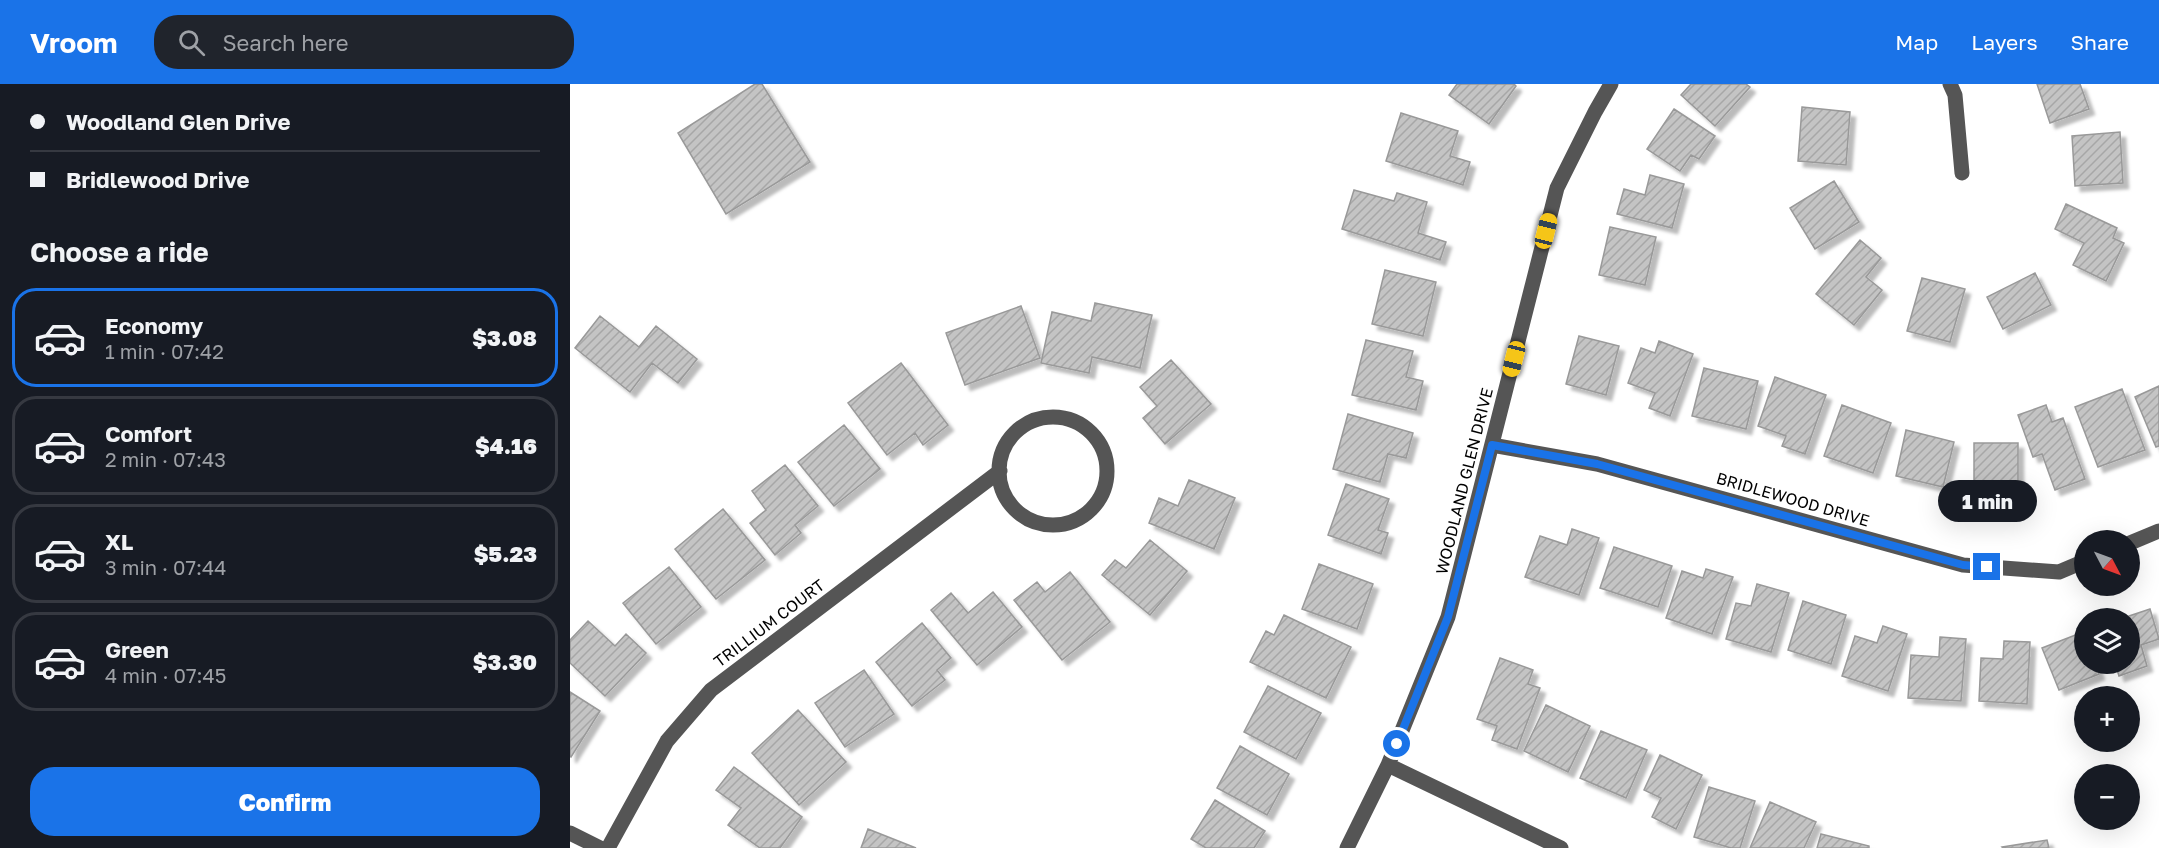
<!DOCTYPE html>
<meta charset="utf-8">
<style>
:root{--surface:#171b24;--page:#20242c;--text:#f1f3f6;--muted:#9ea1a6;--line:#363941;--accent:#1a73e8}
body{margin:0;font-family:"Golos Text",sans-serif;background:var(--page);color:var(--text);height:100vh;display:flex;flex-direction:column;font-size:22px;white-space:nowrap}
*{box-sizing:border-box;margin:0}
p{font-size:20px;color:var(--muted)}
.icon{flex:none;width:33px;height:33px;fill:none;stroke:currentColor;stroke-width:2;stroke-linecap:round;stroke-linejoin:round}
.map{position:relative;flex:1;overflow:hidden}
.side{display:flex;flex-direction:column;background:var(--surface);width:570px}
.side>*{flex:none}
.hud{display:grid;align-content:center;height:132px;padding:0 30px;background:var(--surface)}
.needle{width:39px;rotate:131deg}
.tools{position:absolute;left:1504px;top:446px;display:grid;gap:12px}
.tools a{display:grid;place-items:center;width:66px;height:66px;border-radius:50%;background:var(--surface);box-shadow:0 6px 24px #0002;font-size:30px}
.end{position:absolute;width:27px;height:27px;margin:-14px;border:8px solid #1a73e8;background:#fff;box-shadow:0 0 0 3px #fff}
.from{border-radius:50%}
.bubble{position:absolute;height:42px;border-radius:21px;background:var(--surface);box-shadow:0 6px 24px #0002;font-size:20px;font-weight:800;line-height:42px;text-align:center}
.car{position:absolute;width:18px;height:36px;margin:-18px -9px;border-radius:8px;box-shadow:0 0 4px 2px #0007;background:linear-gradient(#f5c518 24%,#345 0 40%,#f5c518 0 76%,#345 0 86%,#f5c518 0)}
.hud b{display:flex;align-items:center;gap:21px;height:57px;font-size:22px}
.hud b+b{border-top:2px solid var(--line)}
.hud i{width:15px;height:15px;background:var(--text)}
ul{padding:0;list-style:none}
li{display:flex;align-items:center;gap:18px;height:99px;margin:0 12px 9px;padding:0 18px;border:3px solid var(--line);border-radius:24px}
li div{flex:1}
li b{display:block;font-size:22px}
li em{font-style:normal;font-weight:800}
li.on{border-color:var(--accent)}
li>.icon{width:54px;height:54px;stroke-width:1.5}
h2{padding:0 30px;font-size:27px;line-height:72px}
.action{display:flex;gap:12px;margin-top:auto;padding:12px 30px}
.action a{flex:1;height:69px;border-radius:24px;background:var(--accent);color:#fff;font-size:24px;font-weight:800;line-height:69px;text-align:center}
header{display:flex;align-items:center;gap:36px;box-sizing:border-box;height:84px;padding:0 30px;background:var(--accent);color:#fff}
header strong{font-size:28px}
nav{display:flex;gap:33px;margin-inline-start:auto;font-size:21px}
.search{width:420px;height:54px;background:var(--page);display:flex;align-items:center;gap:15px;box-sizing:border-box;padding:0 21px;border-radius:24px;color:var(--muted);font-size:22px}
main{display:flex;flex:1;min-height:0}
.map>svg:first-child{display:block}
.building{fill:url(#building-hatch);stroke:#999;stroke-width:1.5;filter:url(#shadow)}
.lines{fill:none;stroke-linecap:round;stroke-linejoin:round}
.minor{stroke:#555;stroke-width:15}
.route{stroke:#1a73e8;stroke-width:8}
.labels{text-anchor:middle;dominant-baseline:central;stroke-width:6;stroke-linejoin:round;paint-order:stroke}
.street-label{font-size:16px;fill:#000;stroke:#fff}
</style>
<header>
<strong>Vroom</strong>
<div class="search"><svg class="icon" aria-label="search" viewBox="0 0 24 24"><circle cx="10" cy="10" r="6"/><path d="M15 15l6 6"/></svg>Search here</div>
<nav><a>Map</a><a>Layers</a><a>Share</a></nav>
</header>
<main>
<section class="side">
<div class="hud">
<b><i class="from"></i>Woodland Glen Drive</b>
<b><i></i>Bridlewood Drive</b>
</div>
<h2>Choose a ride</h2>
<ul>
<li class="on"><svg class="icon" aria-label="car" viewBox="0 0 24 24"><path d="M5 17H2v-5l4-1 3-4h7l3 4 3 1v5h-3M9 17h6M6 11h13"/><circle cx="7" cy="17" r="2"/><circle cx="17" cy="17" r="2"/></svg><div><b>Economy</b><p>1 min · 07:42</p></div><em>$3.08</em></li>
<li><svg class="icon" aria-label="car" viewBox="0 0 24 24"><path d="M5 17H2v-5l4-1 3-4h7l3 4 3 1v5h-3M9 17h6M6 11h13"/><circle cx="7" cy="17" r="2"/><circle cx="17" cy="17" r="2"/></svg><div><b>Comfort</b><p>2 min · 07:43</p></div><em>$4.16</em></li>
<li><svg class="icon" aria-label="car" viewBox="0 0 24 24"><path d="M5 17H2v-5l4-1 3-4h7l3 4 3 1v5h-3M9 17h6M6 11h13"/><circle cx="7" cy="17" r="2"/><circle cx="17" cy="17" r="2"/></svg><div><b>XL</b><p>3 min · 07:44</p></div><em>$5.23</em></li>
<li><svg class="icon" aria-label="car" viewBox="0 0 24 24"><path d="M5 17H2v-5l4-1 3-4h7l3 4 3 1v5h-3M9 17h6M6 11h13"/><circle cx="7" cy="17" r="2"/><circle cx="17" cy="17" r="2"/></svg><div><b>Green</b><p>4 min · 07:45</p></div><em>$3.30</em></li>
</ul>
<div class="action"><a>Confirm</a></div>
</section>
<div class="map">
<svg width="1589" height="764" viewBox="0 0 1589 764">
<defs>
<pattern id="building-hatch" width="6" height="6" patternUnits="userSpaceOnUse" patternTransform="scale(1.5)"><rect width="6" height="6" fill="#c4c4c4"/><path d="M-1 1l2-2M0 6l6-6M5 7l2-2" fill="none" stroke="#a7a7a7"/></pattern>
<filter id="shadow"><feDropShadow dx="5.5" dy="5.5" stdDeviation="1.5" flood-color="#0004"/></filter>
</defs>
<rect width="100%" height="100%" fill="#fff"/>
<path class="building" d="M185,0H192L240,78L156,130L108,49Z
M887,0H944L946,2L919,40L879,11Z
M1121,0H1176L1180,3L1145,42L1111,11Z
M1467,0H1510L1519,25L1480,39Z
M1232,23L1280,28L1276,81L1228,77Z
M1104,25L1145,52L1129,75L1121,71L1110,87L1077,65Z
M831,29L888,47L880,72L900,78L893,101L816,77Z
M1550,48L1553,99L1505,102L1502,52Z
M1080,91L1114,100L1102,144L1047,130L1054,105L1075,111Z
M1264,97L1289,138L1245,165L1220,124Z
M784,106L824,117L827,109L857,118L848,149L876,158L870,176L772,145Z
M1496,120L1547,144L1543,154L1554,159L1536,197L1503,181L1514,159L1485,145Z
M1040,143L1086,153L1075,201L1029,191Z
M1290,156L1311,174L1296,193L1312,206L1284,241L1246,210Z
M815,186L866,198L853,252L802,240Z
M1465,189L1481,221L1433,245L1417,213Z
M1352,194L1395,205L1380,258L1337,247Z
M525,219L582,231L570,284L522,273L519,289L471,279L482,228L521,237Z
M451,222L470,274L395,301L376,249Z
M30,232L69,263L86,242L127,275L108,299L82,279L60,308L5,264Z
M1009,252L1049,262L1036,311L996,300Z
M796,256L843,267L836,293L853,297L846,326L782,311Z
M1089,257L1123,270L1100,332L1079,324L1085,309L1058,299L1071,264L1085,269Z
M601,276L641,320L595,360L573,334L587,322L570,303Z
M331,279L378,341L353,361L345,349L317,371L278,319Z
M1134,284L1188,297L1176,345L1122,332Z
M1205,293L1256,311L1235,370L1212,362L1216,352L1188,342Z
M1589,302V362L1586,363L1565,313Z
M1552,305L1575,366L1528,383L1505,323Z
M1272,321L1321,339L1303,389L1254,372Z
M1476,321L1482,338L1493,334L1515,395L1485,406L1472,370L1463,373L1448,331Z
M778,330L843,349L836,374L818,370L810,398L763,385Z
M274,341L310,385L264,422L228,378Z
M1336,346L1384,358L1373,403L1326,392Z
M1404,359H1448V420H1418V406H1404Z
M215,381L248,422L225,441L231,449L205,471L180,439L196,426L182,407Z
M619,396L665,414L644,465L579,439L589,414L608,422Z
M776,400L819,415L808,446L818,449L811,470L758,451Z
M153,425L195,476L146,515L105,465Z
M1002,445L1029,454L1009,511L955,493L970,452L997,461Z
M580,456L617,487L580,531L532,491L545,476L556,484Z
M1044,463L1102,482L1088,523L1030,504Z
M749,480L803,500L787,545L732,525Z
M99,483L131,523L86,560L53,519Z
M1136,485L1163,493L1142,550L1096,534L1112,487L1133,494Z
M500,488L540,538L492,576L444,516L467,498L475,508Z
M1187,500L1219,509L1201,568L1156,555L1166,519L1181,522Z
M423,508L452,543L407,581L361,526L381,509L398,529Z
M1233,517L1276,531L1261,580L1218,566Z
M1580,525L1589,555L1571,561L1577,582L1549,592L1545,579H1560V534H1553Z
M714,531L781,563L756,614L680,578L696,547L704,551Z
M18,537L45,562L56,550L76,569L35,612L0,579V556Z
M352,539L381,574L367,586L375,596L342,622L306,578Z
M1313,542L1337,550L1318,607L1272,592L1285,552L1307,559Z
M1513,548L1515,579H1525L1529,590L1489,606L1472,564Z
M1370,553L1396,555L1391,617L1338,614L1341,571L1369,573Z
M1434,557L1460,558L1457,620L1409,617L1411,574L1433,575Z
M930,574L963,586L958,600L970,604L947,665L922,656L927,642L907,635Z
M294,586L324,630L275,663L245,619Z
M698,602L751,629L726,675L674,648Z
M0,608L30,627L1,673L0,672Z
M976,621L1020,642L998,688L954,667Z
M228,626L276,678L229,721L182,669Z
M1031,647L1077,666L1056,714L1010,694Z
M670,662L719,690L697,731L647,704Z
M1090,671L1132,691L1106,745L1082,733L1091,714L1074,706Z
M164,683L232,733L210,764H190L158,741L171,724L146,706Z
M1139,703L1185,717L1170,764H1161L1124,753Z
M645,716L695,747L684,764H636L621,755Z
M1200,718L1246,738L1234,764H1180Z
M298,745L346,764H291Z
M1251,750L1299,762V764H1247Z
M1477,756L1479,764H1433L1432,763Z"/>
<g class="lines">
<path class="minor" d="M1380,0L1385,11L1392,89
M429 387a54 54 0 1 1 108 0a54 54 0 1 1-108 0Z
M922,361L1027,380L1393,481L1489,488L1515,477
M1560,459L1589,447
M818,681L991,764
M0,749L30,764
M38,764L97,657L141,606L430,387
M777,764L818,681L878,533L987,104L1025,28L1041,0"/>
</g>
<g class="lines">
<path class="route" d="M827,660L878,533L922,361L1027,380L1393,481L1417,483"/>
</g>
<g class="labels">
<g class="street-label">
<text transform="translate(894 397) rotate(-76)">WOODLAND GLEN DRIVE</text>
<text transform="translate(1223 415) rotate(16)">BRIDLEWOOD DRIVE</text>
<text transform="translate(199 539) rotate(-37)">TRILLIUM COURT</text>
</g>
</g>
</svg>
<div class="tools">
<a><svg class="needle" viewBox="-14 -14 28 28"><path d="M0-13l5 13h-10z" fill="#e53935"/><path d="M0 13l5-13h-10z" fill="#9ea1a6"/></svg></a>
<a><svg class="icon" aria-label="layers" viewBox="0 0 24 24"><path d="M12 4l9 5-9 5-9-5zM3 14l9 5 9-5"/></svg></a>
<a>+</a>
<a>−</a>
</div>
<i class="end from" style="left:827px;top:660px"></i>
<i class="end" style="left:1417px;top:483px"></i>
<div class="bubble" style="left:1368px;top:396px;width:99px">1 min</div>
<i class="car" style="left:976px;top:147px;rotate:14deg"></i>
<i class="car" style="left:944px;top:275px;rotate:194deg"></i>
</div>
</main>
